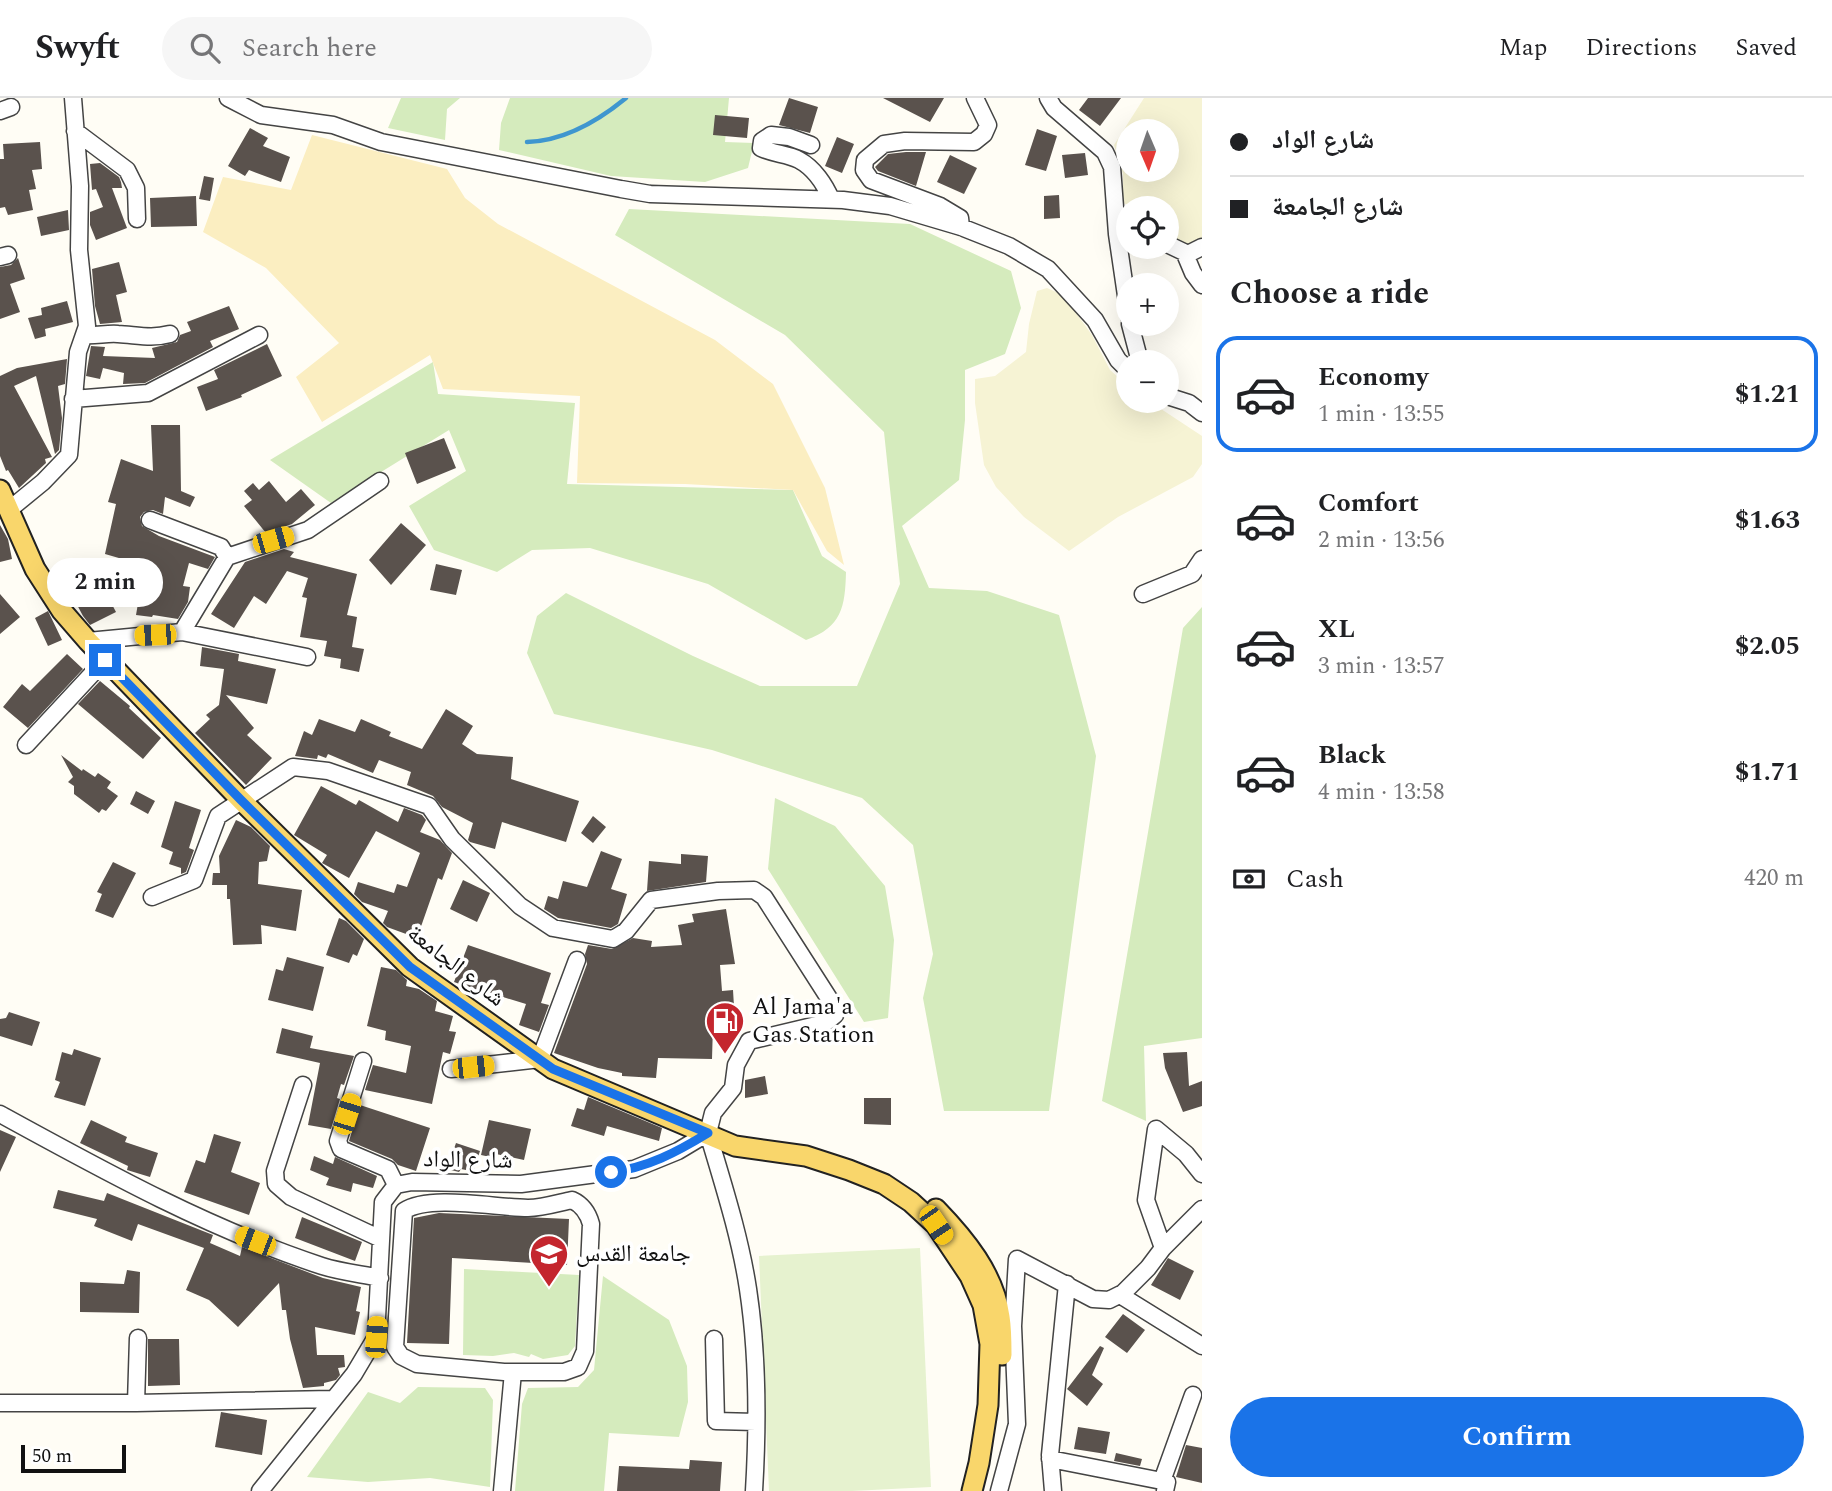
<!DOCTYPE html>
<meta charset="utf-8">
<style>
:root{--surface:#fff;--page:#f6f6f6;--text:#202124;--muted:#757577;--line:#e0e0e0;--accent:#1a73e8}
body{margin:0;font-family:Spectral,"Noto Naskh Arabic",serif;background:var(--page);color:var(--text);height:100vh;display:flex;flex-direction:column;font-size:26px;white-space:nowrap}
*{box-sizing:border-box;margin:0}
p{font-size:23px;color:var(--muted)}
.icon{flex:none;width:38px;height:38px;fill:none;stroke:currentColor;stroke-width:2;stroke-linecap:round;stroke-linejoin:round}
.map{position:relative;flex:1;overflow:hidden}
.drawer{display:flex;flex-direction:column;background:var(--surface);width:630px}
.drawer>*{flex:none}
.guide{display:grid;align-content:center;height:154px;padding:0 28px;background:var(--surface)}
.needle{width:46px;rotate:178deg}
.controls{position:absolute;left:1116px;top:21px;display:grid;gap:14px}
.controls a{display:grid;place-items:center;width:63px;height:63px;border-radius:50%;background:var(--surface);box-shadow:0 7px 28px #0002;font-size:35px}
.scale{position:absolute;left:21px;bottom:18px;width:105px;box-sizing:border-box;padding-left:7px;border:4px solid #111;border-top:0;font-size:19px;line-height:24px;white-space:nowrap;color:#111;-webkit-text-stroke:5px #fff;paint-order:stroke}
.end{position:absolute;width:32px;height:32px;margin:-16px;border:9px solid #1a73e8;background:#fff;box-shadow:0 0 0 4px #fff}
.from{border-radius:50%}
.bubble{position:absolute;height:49px;border-radius:24px;background:var(--surface);box-shadow:0 7px 28px #0002;font-size:23px;font-weight:700;line-height:49px;text-align:center}
.car{position:absolute;width:21px;height:42px;margin:-21px -10px;border-radius:9px;box-shadow:0 0 5px 2px #0007;background:linear-gradient(#f5c518 24%,#345 0 40%,#f5c518 0 76%,#345 0 86%,#f5c518 0)}
.guide b{display:flex;align-items:center;gap:24px;height:66px;font-size:26px}
.guide b+b{border-top:2px solid var(--line)}
.guide i{width:18px;height:18px;background:var(--text)}
ul{padding:0;list-style:none}
li{display:flex;align-items:center;gap:21px;height:116px;margin:0 14px 10px;padding:0 14px;border:4px solid transparent;border-radius:21px}
li div{flex:1}
li b{display:block;font-size:26px}
li em{font-style:normal;font-weight:700}
li.current{border-color:var(--accent)}
li>.icon{width:63px;height:63px;stroke-width:1.5}
h2{padding:0 28px;font-size:32px;line-height:84px}
.pay{display:flex;align-items:center;gap:18px;height:77px;padding:0 28px;font-size:26px}
.pay p{margin-inline-start:auto}
.button{display:flex;gap:14px;margin-top:auto;padding:14px 28px}
.button a{flex:1;height:80px;border-radius:42px;background:var(--accent);color:#fff;font-size:28px;font-weight:700;line-height:80px;text-align:center}
header{display:flex;align-items:center;gap:42px;box-sizing:border-box;height:98px;padding:0 35px;background:var(--surface);border-bottom:2px solid var(--line)}
header strong{font-size:33px}
nav{display:flex;gap:38px;margin-inline-start:auto;font-size:24px}
.search{width:490px;height:63px;background:var(--page);display:flex;align-items:center;gap:18px;box-sizing:border-box;padding:0 24px;border-radius:38px;color:var(--muted);font-size:26px}
main{display:flex;flex:1;min-height:0}
.map>svg:first-child{display:block}
.farmland{fill:#f6f3d4;fill-rule:evenodd}
.green{fill:#d5ebbd}
.sand{fill:#fbeec1}
.pitch{fill:#e6f2cf}
.lines{fill:none;stroke-linecap:round;stroke-linejoin:round}
.stream{stroke:#3f96cf;stroke-width:4.5}
.building{fill:#5a524d}
.minor-casing{stroke:#444;stroke-width:19}
.major-casing{stroke:#222;stroke-width:23}
.minor{stroke:#fff;stroke-width:16}
.major{stroke:#f9d66b;stroke-width:19}
.route{stroke:#1a73e8;stroke-width:9}
.labels{text-anchor:middle;dominant-baseline:central;stroke-width:7;stroke-linejoin:round;paint-order:stroke}
.street-label{font-size:24px;fill:#111;stroke:#fff}
.poi-label{font-size:24px;fill:#111;stroke:#fff;text-anchor:start}
</style>
<header>
<strong>Swyft</strong>
<div class="search"><svg class="icon" aria-label="search" viewBox="0 0 24 24"><circle cx="10" cy="10" r="6"/><path d="M15 15l6 6"/></svg>Search here</div>
<nav><a>Map</a><a>Directions</a><a>Saved</a></nav>
</header>
<main>
<div class="map">
<svg width="1202" height="1393" viewBox="0 0 1202 1393">
<rect width="100%" height="100%" fill="#fffdf5"/>
<path class="farmland" d="M1144,0H1202V139L1195,145L1188,147L1167,139V110H1136L1123,105V76L1114,47ZM1129,33H1167V72H1129Z
M1047,190L1063,197L1092,237L1110,272L1129,289V303H1149L1202,338V366L1193,379L1118,419L1069,453L1024,419L996,389L984,367L975,305V281L995,278L1026,254L1029,226L1037,193Z"/>
<path class="green" d="M401,0H460L447,11L445,42L388,30Z
M510,0H729L725,44L754,45L748,70L705,84L611,78L499,52L501,25Z
M629,111L910,126L1011,173L1021,210L1005,256L965,272V322L959,382L902,428L929,490L987,493L1059,517L1096,658L1049,1013H944L923,900L933,856L913,747L862,700L712,652L554,616L527,555L537,518L566,495L693,558L760,588H857L900,486L884,334L785,237L615,137Z
M433,264L438,296L575,305L567,386L793,392L822,458L846,474C845,509 842,529 806,542L708,486L590,450L532,452L497,474L434,452L409,408L466,373L449,332L331,405L270,362Z
M1202,509V940L1144,948L1146,1023L1102,1003L1183,530Z
M775,700L835,728L885,788L894,842L888,920L864,924L768,771Z
M464,1171L579,1177L575,1248L568,1257L543,1261L531,1256L529,1259L514,1255L493,1258L463,1257Z
M603,1178L669,1222L687,1268L688,1304L679,1339L609,1335L604,1393H515L522,1306L528,1290L578,1289L594,1272Z
M418,1289L485,1290L493,1302L490,1389L430,1380L368,1384L307,1379L368,1294L400,1305Z"/>
<path class="sand" d="M312,37L447,71L465,100L498,126L715,242L773,286L825,390L844,467L827,453L793,392L685,386L577,385L580,298L443,291L430,257L322,324L296,279L339,245L266,170L203,134L223,79L291,92Z"/>
<path class="pitch" d="M920,1150L931,1389L852,1393H769L759,1158Z"/>
<g class="lines">
<path class="stream" d="M527,44C564,43 598,23 626,0"/>
</g>
<path class="building" d="M789,0L818,9L810,35L779,27Z
M883,0H944L930,24Z
M1088,0H1121L1100,28L1079,12Z
M715,17L749,20L747,40L713,37Z
M250,30L268,40L263,48L290,59L281,84L249,72L245,78L228,68Z
M1037,31L1057,38L1046,73L1025,67Z
M837,39L854,46L842,75L825,68Z
M40,44L42,71L32,72L36,91L29,92L33,112L8,117L5,109L0,110V61H4L3,46Z
M906,54H926L916,88L878,73L875,69L888,56Z
M1085,55L1088,77L1065,80L1062,57Z
M950,57L977,70L964,96L937,84Z
M100,65L119,79L121,84L122,90H112L127,130L96,142L90,127V114L103,109L96,91L92,92L90,66Z
M204,78L214,80L210,103L199,101Z
M1059,97L1060,120L1044,121V98Z
M196,98L197,128L151,129L150,100Z
M68,112L69,132L41,138L37,119Z
M18,160L25,181L10,186L20,214L0,221V169L11,167Z
M119,164L127,194L116,197L122,224L100,226L95,208L92,171Z
M67,203L73,224L45,231L46,238L35,241L28,220L42,217L41,210Z
M229,208L239,231L210,243L213,249L145,285L123,286L124,275L103,270L100,281L86,278L91,248L105,249L103,258L155,260L152,250L177,244L180,237L191,233L187,224Z
M267,246L282,278L241,297L242,299L206,313L197,289L218,281L214,272Z
M67,261L65,286L58,288L62,320L59,352L55,356L36,278L14,288L52,359L45,361L46,365L19,390L8,372L6,373L0,358V278L17,270Z
M151,327H180L181,393L195,399L190,409L165,399L163,416L153,412L144,414L140,419L142,428L159,438L215,459L208,471L189,465L183,488L190,489L188,504L178,521L153,517L152,519L136,517L141,488L149,489L150,469L105,456L116,406L108,404L121,361L153,373Z
M444,340L456,370L417,386L405,355Z
M269,383L286,404L301,391L315,407L292,426L266,435L244,408L252,402L244,393L253,385L259,392Z
M401,425L426,447L391,487L369,462Z
M0,427L8,441L12,461L0,464Z
M284,451L294,454L290,459L357,476L347,517L357,519L352,549L364,551L359,574L340,570L341,561L324,558L327,543L300,539L307,500L302,499L308,480L287,473L266,506L254,498L234,530L211,516L245,464Z
M436,466L462,472L456,497L430,492Z
M108,478L116,492L107,497L116,514L90,527L83,518L68,490L81,483L85,489Z
M0,496L20,519L0,536Z
M48,513L62,542L48,548L35,520Z
M202,549L239,556L238,563L276,571L267,606L226,597L254,630L247,637L272,660L246,687L195,635L210,621L206,617L219,607L224,571L200,568Z
M67,556L83,571L28,630L3,609L22,586L30,593Z
M100,583L130,608L129,610L161,640L143,661L78,606Z
M446,611L473,628L462,646L477,656L513,659L511,681L579,703L566,744L502,724L495,751L470,744L468,742L473,725L442,709L433,698L407,687L411,674L379,662L373,675L328,656L326,660L318,657L317,661L295,658L304,633L312,637L319,621L355,634L361,621L391,634L389,638L422,651Z
M61,657L82,673L83,671L95,679L98,675L111,684L107,690L118,698L106,713L102,711L99,715L74,696V688L68,684L73,679Z
M321,688L356,707L359,702L398,724L404,710L422,717L426,722L420,734L440,742L452,755L442,782L438,780L417,840L387,829L383,825L388,813L362,804L354,796L358,784L394,795L397,786L407,789L420,755L376,733L349,780L322,765L327,757L294,737Z
M136,693L155,703L148,716L130,706Z
M175,703L201,712L189,750L194,752L186,774L181,776V770L169,766L173,754L161,749Z
M593,718L606,729L593,745L581,735Z
M236,722L251,729L270,748L267,763L259,764L258,786L302,792L296,833L261,827L262,846L233,847L230,801H227V787H212L213,775H220L219,758Z
M601,753L622,761L611,791L627,796L618,826L611,830L558,820L544,811L548,798L558,801L563,783L587,789Z
M681,756L708,758L706,784L647,793L649,763L681,766Z
M113,764L136,775L113,820L95,813L102,796L97,794Z
M463,782L490,795L477,824L450,811Z
M726,811L735,866L720,867L722,893L733,892L735,925L713,927L712,961L658,960L656,980L622,978V975L598,970L554,955L587,866L585,856L588,847L612,851L633,840L652,843L651,849L682,847L678,827L694,824L692,816Z
M339,820L346,823L364,841L357,858L353,856L349,865L326,857Z
M468,847L551,875L541,905L549,907L539,934L519,927L526,906L503,899L502,901L454,884Z
M287,859L324,869L313,913L268,902L276,871L283,873Z
M381,869L396,872L407,882L406,888L419,891L437,903L435,913L453,918L449,933L456,934L450,956L443,954L432,1006L365,992L373,967L406,975L411,948L385,942L386,933L367,928Z
M9,914L40,924L32,948L0,938V921L6,920Z
M282,930L313,938L310,950L354,958L344,987L341,986L337,1000L340,1001L331,1031L308,1027L320,965L276,955Z
M74,951L101,960L85,1008L54,999L60,984L55,982L62,954L72,957Z
M1187,954L1189,988L1202,983V1008L1183,1014L1165,970L1163,955Z
M765,978L768,996L745,1000V982Z
M588,999L662,1030L659,1043L607,1028L604,1038L571,1028L577,1010L584,1012Z
M864,1000H891V1027L864,1026Z
M360,1007L430,1030L416,1073L398,1067L392,1061L349,1043Z
M91,1022L127,1039L125,1044L158,1055L150,1079L127,1072L128,1068L80,1045Z
M489,1022L531,1031L524,1062L496,1056L495,1060L481,1057Z
M0,1032L16,1039L0,1074Z
M214,1036L241,1044L231,1074L260,1085L249,1117L184,1094L196,1062L205,1065Z
M456,1045L480,1053L474,1071L467,1068L466,1072L461,1071L459,1074L447,1071Z
M314,1058L333,1066L335,1059L377,1078L373,1090L353,1085L351,1094L326,1087L329,1080L310,1072Z
M58,1092L104,1103L107,1095L213,1137L210,1145L240,1158L242,1149L323,1180L361,1189L356,1213L360,1214L355,1237L315,1229L317,1257H344L345,1269L338,1270L340,1277L336,1282L324,1285V1288L303,1290L290,1241L286,1212H282L279,1185L238,1229L209,1202L186,1192L204,1150L138,1126L132,1143L94,1128L97,1121L53,1110Z
M439,1115L569,1121L567,1167L452,1160L449,1246L407,1245L414,1120Z
M302,1119L362,1144L355,1163L295,1140Z
M1168,1160L1194,1173L1180,1202L1151,1187Z
M127,1172L140,1174L139,1215L80,1214V1184L124,1186Z
M1123,1216L1145,1232L1127,1255L1105,1239Z
M148,1241H179L180,1287L148,1288Z
M1100,1248L1104,1250L1092,1277L1103,1286L1087,1308L1067,1291Z
M221,1314L267,1322L262,1357L215,1349Z
M1078,1329L1110,1334L1106,1356L1074,1351Z
M1186,1347L1202,1350V1385L1176,1379Z
M1116,1355L1142,1361L1140,1368L1114,1363Z
M690,1362L722,1364L720,1393H617L619,1368L689,1371Z"/>
<g class="lines">
<g class="minor-casing">
<path id="minor" d="M228,0L261,17L333,27L381,44L621,91L650,96L843,102L890,108L961,129L1009,148L1048,171L1095,222L1118,262L1129,273
M1048,0L1054,10L1105,54L1112,69L1117,136L1129,218
M0,13L11,9
M75,33L127,72L136,90L137,121
M811,47L789,39L771,37L762,43L761,50C773,56 788,56 799,62C814,70 825,87 831,101
M961,129L960,120L940,108L871,82L864,72L865,62L884,46L905,43L974,44L984,36L988,27L975,0
M1167,146L1188,156L1202,149
M1185,156L1193,175L1202,187
M0,159L8,157
M1130,226L1140,264
M84,237C96,238 107,235 118,236C137,237 152,241 170,236
M1167,298L1189,305L1202,315
M73,301L148,295L259,237
M10,411L43,384L69,357L78,254L87,228L79,152L80,88L73,0
M150,422L221,449L227,459
M1143,496L1192,476L1202,461
M182,534L307,559
M88,543L182,534L227,459L308,432L380,383
M26,647L105,562
M152,799L194,782L218,718L293,669L328,673L429,708L452,741L520,808L553,830L613,841L626,833L651,802L718,793L754,792L764,799L830,902L835,917L825,925L749,943L736,967L733,990L713,1015L708,1035
M363,963L338,1043L341,1051L388,1071L396,1087
M451,971L540,961L577,862
M303,987L275,1073L276,1086L291,1099L381,1141
M0,1016C104,1073 209,1131 322,1168C341,1174 361,1176 380,1180
M708,1035C723,1086 740,1138 748,1191C758,1257 758,1326 754,1393
M572,1102C583,1107 588,1115 591,1126L585,1253L578,1269L564,1274H504L417,1266L401,1258L395,1249L404,1113C430,1096 496,1110 528,1110C542,1110 558,1105 572,1102Z
M1163,1150L1146,1102L1156,1031L1186,1056L1202,1076
M1120,1197L1202,1248
M714,1241L716,1323L756,1324
M0,1305H136L332,1301
M136,1305L138,1240
M1050,1361L1167,1384L1165,1393
M1162,1383L1193,1297
M260,1393L354,1276L376,1239L383,1104L396,1087L412,1084L521,1086L634,1071L678,1053L708,1035
M502,1393L513,1274
M999,1393L1017,1326L1013,1228L1017,1161L1093,1201L1109,1202L1123,1195L1148,1170L1163,1150L1202,1111
M1053,1393L1050,1357L1067,1186"/>
</g>
<g class="major-casing">
<path id="major" d="M0,392L35,471L62,513L88,543L241,702L410,869L553,971L735,1048L806,1058L849,1072L884,1086L911,1104L936,1127L970,1178L983,1207L990,1246L988,1307L979,1365L972,1393
M936,1111C965,1141 994,1176 1000,1219C1002,1231 1002,1245 1002,1257"/>
</g>
<use href="#minor" class="minor"/>
<use href="#major" class="major"/>
</g>
<g class="lines">
<path class="route" d="M105,562L241,702L410,869L553,971L708,1035C677,1054 647,1070 611,1074"/>
</g>
<defs>
<g id="fuel-pin" transform="scale(2.0125)"><path d="M0 17L-7.5 6A9.5 9.5 0 1 1 7.5 6Z" fill="#c4262e" stroke="#fff"/><path d="M-5.5-6h7V0h2V4h1.3V-2.5L3-4.5l.8-.8L6-3V5H2.5V1h-1V6h-7ZM-4.2-4.7v3.2H.2V-4.7Z" fill="#fff"/></g>
<g id="university-pin" transform="scale(2.0125)"><path d="M0 17L-7.5 6A9.5 9.5 0 1 1 7.5 6Z" fill="#c4262e" stroke="#fff"/><path d="M0-5L7-2L0 1L-7-2ZM-4 1L0 2.5L4 1V4Q0 6-4 4Z" fill="#fff"/></g>
</defs>
<g fill-rule="evenodd">
<use href="#fuel-pin" x="725" y="923"/>
<use href="#university-pin" x="549" y="1156"/>
</g>
<g class="labels">
<g class="street-label">
<text transform="translate(456 868) rotate(38)">شارع الجامعة</text>
<text transform="translate(468 1062) rotate(1)">شارع الواد</text>
</g>
<g class="poi-label">
<text x="752" y="909">Al Jama'a<tspan x="752" dy="28">Gas Station</tspan></text>
<text x="576" y="1156">جامعة القدس</text>
</g>
</g>
</svg>
<div class="controls">
<a><svg class="needle" viewBox="-14 -14 28 28"><path d="M0-13l5 13h-10z" fill="#e53935"/><path d="M0 13l5-13h-10z" fill="#757577"/></svg></a>
<a><svg class="icon" aria-label="locate" viewBox="0 0 24 24"><circle cx="12" cy="12" r="6"/><path d="M12 2v4M12 18v4M2 12h4M18 12h4"/></svg></a>
<a>+</a>
<a>−</a>
</div>
<div class="scale">50 m</div>
<i class="end from" style="left:611px;top:1074px"></i>
<i class="end" style="left:105px;top:562px"></i>
<div class="bubble" style="left:47px;top:460px;width:116px">2 min</div>
<i class="car" style="left:273px;top:442px;rotate:74deg"></i>
<i class="car" style="left:155px;top:537px;rotate:268deg"></i>
<i class="car" style="left:473px;top:969px;rotate:84deg"></i>
<i class="car" style="left:347px;top:1016px;rotate:18deg"></i>
<i class="car" style="left:936px;top:1127px;rotate:146deg"></i>
<i class="car" style="left:255px;top:1143px;rotate:291deg"></i>
<i class="car" style="left:376px;top:1239px;rotate:4deg"></i>
</div>
<section class="drawer">
<div class="guide">
<b><i class="from"></i>شارع الواد</b>
<b><i></i>شارع الجامعة</b>
</div>
<h2>Choose a ride</h2>
<ul>
<li class="current"><svg class="icon" aria-label="car" viewBox="0 0 24 24"><path d="M5 17H2v-5l4-1 3-4h7l3 4 3 1v5h-3M9 17h6M6 11h13"/><circle cx="7" cy="17" r="2"/><circle cx="17" cy="17" r="2"/></svg><div><b>Economy</b><p>1 min · 13:55</p></div><em>$1.21</em></li>
<li><svg class="icon" aria-label="car" viewBox="0 0 24 24"><path d="M5 17H2v-5l4-1 3-4h7l3 4 3 1v5h-3M9 17h6M6 11h13"/><circle cx="7" cy="17" r="2"/><circle cx="17" cy="17" r="2"/></svg><div><b>Comfort</b><p>2 min · 13:56</p></div><em>$1.63</em></li>
<li><svg class="icon" aria-label="car" viewBox="0 0 24 24"><path d="M5 17H2v-5l4-1 3-4h7l3 4 3 1v5h-3M9 17h6M6 11h13"/><circle cx="7" cy="17" r="2"/><circle cx="17" cy="17" r="2"/></svg><div><b>XL</b><p>3 min · 13:57</p></div><em>$2.05</em></li>
<li><svg class="icon" aria-label="car" viewBox="0 0 24 24"><path d="M5 17H2v-5l4-1 3-4h7l3 4 3 1v5h-3M9 17h6M6 11h13"/><circle cx="7" cy="17" r="2"/><circle cx="17" cy="17" r="2"/></svg><div><b>Black</b><p>4 min · 13:58</p></div><em>$1.71</em></li>
</ul>
<div class="pay"><svg class="icon" aria-label="cash" viewBox="0 0 24 24"><path d="M3 7h18v10H3z"/><circle cx="12" cy="12" r="2"/></svg>Cash<p>420 m</p></div>
<div class="button"><a>Confirm</a></div>
</section>
</main>
